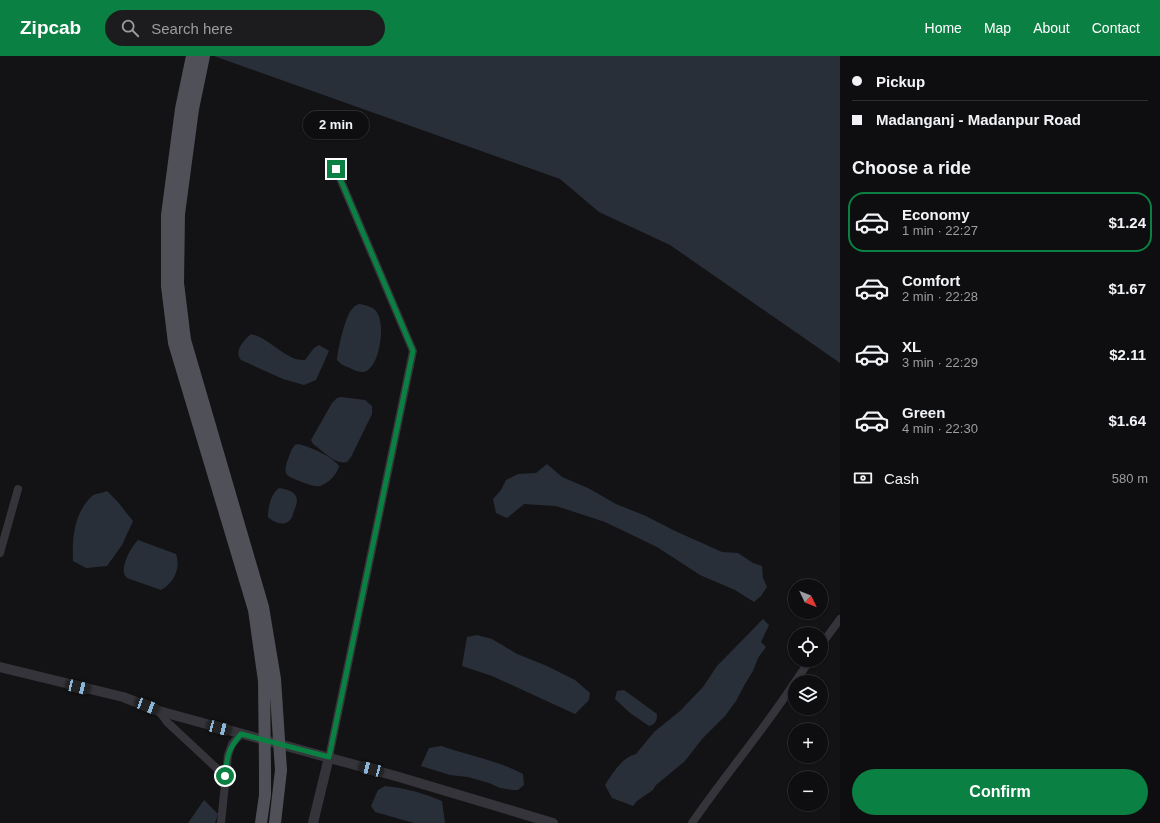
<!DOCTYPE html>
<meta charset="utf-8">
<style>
:root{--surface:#0e0e10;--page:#1c1c1e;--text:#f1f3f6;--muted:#9b9c9f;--line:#2e2e30;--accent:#0b8043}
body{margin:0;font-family:Helvetica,sans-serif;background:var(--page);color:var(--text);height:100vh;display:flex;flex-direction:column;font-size:15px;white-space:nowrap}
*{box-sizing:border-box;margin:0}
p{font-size:13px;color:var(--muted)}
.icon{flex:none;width:22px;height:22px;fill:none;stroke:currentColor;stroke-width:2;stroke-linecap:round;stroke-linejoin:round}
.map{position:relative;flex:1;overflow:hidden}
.side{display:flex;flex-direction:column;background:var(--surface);width:320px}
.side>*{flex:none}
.hud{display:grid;align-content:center;height:88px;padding:0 12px;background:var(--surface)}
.needle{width:26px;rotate:133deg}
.controls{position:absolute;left:788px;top:523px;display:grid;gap:8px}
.controls a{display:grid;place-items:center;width:40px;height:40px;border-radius:50%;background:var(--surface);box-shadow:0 1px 3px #0004,0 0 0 1px var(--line);font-size:20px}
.end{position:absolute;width:18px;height:18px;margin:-9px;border:5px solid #0b8043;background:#fff;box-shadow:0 0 0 2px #fff}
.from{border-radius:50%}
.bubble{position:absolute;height:28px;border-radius:14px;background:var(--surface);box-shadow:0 1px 3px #0004,0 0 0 1px var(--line);font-size:13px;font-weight:800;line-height:28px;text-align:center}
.car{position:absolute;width:12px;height:24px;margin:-12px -6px;border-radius:5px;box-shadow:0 0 3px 1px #0007;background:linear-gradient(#222 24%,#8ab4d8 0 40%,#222 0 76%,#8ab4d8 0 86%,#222 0)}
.hud b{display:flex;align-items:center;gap:14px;height:38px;font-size:15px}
.hud b+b{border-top:1px solid var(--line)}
.hud i{width:10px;height:10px;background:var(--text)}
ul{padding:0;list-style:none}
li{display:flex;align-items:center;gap:12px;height:60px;margin:0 8px 6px;padding:0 4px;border:2px solid transparent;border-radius:16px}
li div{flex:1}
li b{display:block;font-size:15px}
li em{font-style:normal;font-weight:800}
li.selected{border-color:var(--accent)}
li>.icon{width:36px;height:36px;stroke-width:1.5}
h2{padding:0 12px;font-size:18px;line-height:48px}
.pay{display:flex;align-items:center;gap:10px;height:44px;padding:0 12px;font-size:15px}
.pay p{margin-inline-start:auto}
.action{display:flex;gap:8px;margin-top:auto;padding:8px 12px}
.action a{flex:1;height:46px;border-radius:24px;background:var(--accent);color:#fff;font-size:16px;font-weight:800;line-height:46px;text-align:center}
header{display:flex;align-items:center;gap:24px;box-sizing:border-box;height:56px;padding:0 20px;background:var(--accent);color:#fff}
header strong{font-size:19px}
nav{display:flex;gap:22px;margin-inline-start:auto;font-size:14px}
.search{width:280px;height:36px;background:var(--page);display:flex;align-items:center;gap:10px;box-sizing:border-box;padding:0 14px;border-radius:22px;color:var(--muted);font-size:15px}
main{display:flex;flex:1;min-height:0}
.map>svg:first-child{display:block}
.water{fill:#292f39}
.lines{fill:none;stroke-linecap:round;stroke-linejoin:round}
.minor{stroke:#34343a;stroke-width:8}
.tertiary{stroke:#34343a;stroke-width:10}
.primary{stroke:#505059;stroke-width:12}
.primary-bridge{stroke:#505059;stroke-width:12}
.route{stroke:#0b8043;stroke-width:5}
</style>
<header>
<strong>Zipcab</strong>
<div class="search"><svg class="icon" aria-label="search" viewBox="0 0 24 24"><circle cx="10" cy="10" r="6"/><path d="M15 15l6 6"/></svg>Search here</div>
<nav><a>Home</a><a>Map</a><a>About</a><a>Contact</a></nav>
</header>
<main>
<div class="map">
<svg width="840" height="767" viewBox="0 0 840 767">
<rect width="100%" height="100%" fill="#131315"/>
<path class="water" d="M214,0H840V307L670,189L599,156L560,123Z
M360,248C365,249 373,251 376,255C386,267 380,306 368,314C363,318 355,315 350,312C345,310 341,309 337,304C338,293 345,258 354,251C354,250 359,248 360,248Z
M251,278C270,282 287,306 305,304L314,292L319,289L329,295L316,324L304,329L283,323L241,304C233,294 245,284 251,278Z
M341,341L365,344L372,350V358L351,401L347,406C335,409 323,395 313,388L311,384L332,347L337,342Z
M298,388C309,390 333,401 339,410C338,417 328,428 320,430C315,431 307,428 302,426C287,420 282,420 288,403C290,398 291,393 295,389Z
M547,408L562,421L588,432L616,448L646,460L673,474L722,496L738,497L753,507L762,510L763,522L767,531L761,540L754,546L735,534L700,519L657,491L605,466L556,450L524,448L507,462L496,457L493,443L501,434L506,424L518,418L536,417Z
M279,432C295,435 301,439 294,455C293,458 292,462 290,464C284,471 273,466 268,461C268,450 271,438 279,432Z
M107,435L117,445L133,465L122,489L107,510L86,512L73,505C72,482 74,457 92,440C96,437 103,437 107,435Z
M138,484L176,498C181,512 174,527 161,534L127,522C126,520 124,519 124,517C122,507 132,490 138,484Z
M763,563L769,569L761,586L766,591L758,602L753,615L745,628L736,645L725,660L702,683L685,705L656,729L653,734L637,745L633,750L612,742L605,729C612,718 622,701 636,698L654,676L680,655L703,631L717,610Z
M477,579L492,583L517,598L547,610L575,624L590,637L589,644L575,658L492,620L462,610L467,581Z
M624,634L657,658C657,664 656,668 649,670L630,657L615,643L617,635Z
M441,690C469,700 497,704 523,718L524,729L518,734H513L500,732L489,727L468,721L450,719L421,710L429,692Z
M385,730C405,732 423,737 442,745L445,767H414L375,756L371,750L378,734Z
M204,744L218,758L215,767H188Z"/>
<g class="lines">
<path class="minor" d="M0,497L18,433
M821,589L840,563
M795,626L810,604
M159,655L167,666L225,720
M329,701L413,295L336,113
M221,767L228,699L232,688L241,678
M692,767C725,719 763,675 795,626"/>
<path class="tertiary" d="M0,611L123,641L159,655L399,721L553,767
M313,767L329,701"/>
<path class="primary" d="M261,767L265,739V713
M275,767L281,714"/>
<path class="primary-bridge" d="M192,0L181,53L167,159V230L174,287L254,554L264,625L265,713
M204,0L193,53L179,158L178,227L185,284L263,551L275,623L281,714"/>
</g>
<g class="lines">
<path class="route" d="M225,720C227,700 228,693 241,678L329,701L413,295L336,113"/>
</g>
</svg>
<div class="controls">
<a><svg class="needle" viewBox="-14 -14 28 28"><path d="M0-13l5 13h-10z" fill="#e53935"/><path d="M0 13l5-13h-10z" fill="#9b9c9f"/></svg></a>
<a><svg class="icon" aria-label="locate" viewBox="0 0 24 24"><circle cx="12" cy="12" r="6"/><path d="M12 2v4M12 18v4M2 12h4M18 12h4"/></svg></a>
<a><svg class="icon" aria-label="layers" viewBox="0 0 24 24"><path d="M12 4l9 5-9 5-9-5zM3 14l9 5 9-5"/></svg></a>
<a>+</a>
<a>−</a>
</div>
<i class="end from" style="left:225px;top:720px"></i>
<i class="end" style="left:336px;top:113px"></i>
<div class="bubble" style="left:303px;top:55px;width:66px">2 min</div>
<i class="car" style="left:78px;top:631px;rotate:103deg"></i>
<i class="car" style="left:147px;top:650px;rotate:111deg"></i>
<i class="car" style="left:219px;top:672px;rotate:105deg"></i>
<i class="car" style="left:371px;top:713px;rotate:285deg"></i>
</div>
<section class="side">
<div class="hud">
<b><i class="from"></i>Pickup</b>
<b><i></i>Madanganj - Madanpur Road</b>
</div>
<h2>Choose a ride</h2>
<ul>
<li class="selected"><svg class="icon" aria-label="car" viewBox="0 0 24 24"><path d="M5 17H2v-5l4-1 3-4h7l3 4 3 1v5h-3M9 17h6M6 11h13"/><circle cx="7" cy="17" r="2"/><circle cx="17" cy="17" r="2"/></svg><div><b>Economy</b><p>1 min · 22:27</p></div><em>$1.24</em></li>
<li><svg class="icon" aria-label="car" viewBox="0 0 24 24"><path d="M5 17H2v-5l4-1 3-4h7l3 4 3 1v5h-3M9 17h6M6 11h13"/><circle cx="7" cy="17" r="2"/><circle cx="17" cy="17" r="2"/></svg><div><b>Comfort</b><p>2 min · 22:28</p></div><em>$1.67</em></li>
<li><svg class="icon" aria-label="car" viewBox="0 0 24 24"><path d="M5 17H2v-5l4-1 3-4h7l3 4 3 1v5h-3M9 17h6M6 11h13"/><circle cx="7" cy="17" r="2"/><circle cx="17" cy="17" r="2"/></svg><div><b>XL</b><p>3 min · 22:29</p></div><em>$2.11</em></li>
<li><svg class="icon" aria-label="car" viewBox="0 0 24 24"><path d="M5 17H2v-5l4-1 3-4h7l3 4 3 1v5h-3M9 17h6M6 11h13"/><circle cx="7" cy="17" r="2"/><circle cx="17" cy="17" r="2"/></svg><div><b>Green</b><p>4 min · 22:30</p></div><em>$1.64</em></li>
</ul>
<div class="pay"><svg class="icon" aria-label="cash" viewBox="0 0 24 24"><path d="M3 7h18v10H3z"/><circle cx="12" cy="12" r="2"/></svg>Cash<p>580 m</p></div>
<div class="action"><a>Confirm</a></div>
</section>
</main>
